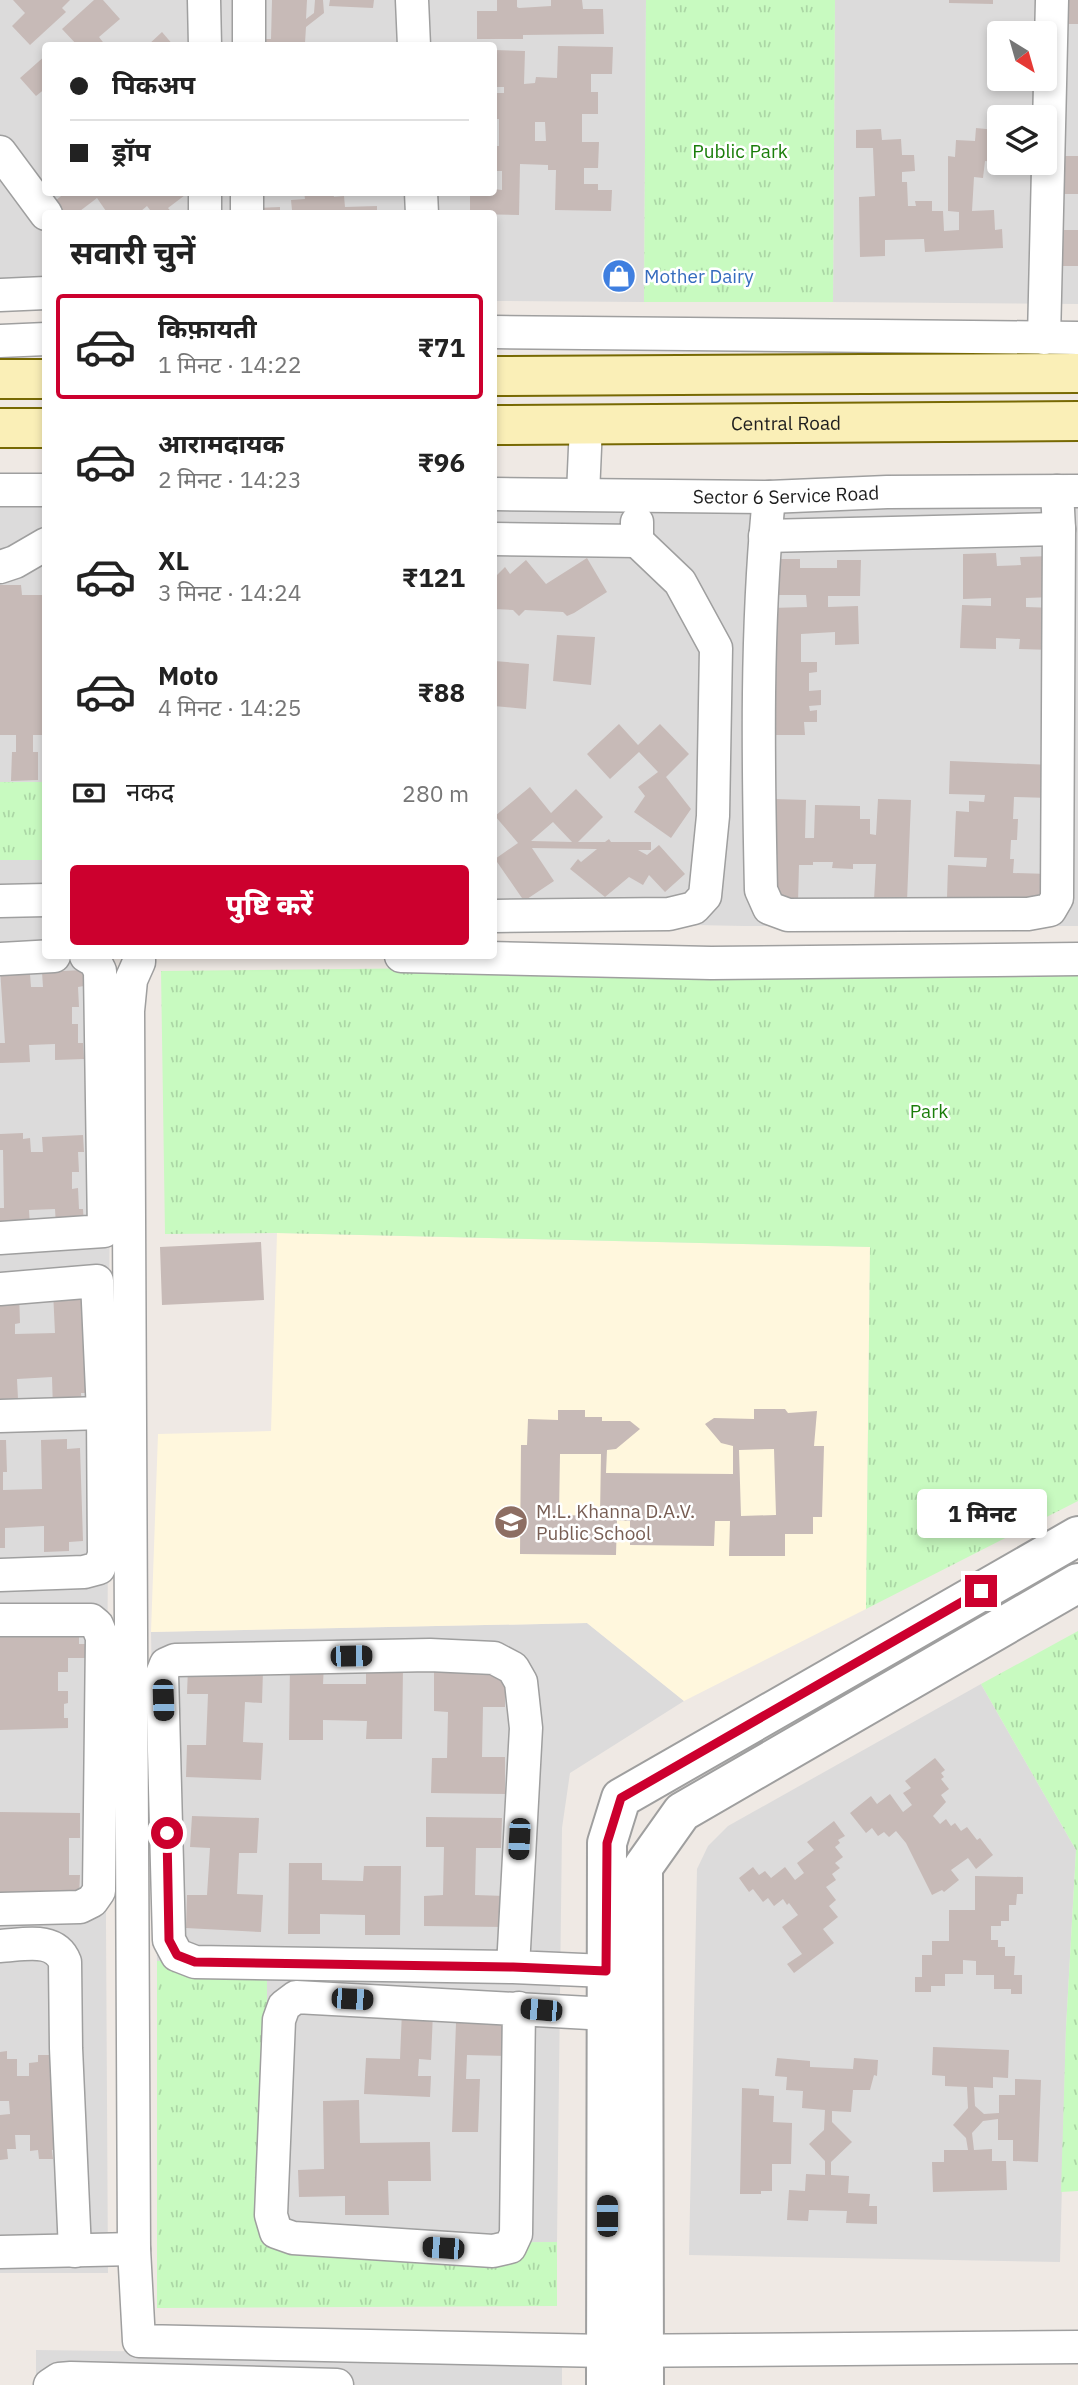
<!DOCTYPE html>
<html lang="hi">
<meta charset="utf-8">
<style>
:root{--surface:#fff;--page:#f2f2f2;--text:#222;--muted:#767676;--line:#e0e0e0;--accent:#cc002e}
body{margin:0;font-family:"IBM Plex Sans","Noto Sans Devanagari",sans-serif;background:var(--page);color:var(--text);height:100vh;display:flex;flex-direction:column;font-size:26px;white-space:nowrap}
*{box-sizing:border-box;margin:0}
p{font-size:23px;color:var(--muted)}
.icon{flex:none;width:38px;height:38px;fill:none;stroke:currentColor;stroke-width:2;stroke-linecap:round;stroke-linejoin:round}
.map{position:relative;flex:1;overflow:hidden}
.sheet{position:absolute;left:42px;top:210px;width:455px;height:749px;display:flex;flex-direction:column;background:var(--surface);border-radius:7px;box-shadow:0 4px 10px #0003}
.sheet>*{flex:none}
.banner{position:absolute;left:42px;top:42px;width:455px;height:154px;border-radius:7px;box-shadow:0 4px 10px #0003;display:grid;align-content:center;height:154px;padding:0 28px;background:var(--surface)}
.needle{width:46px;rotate:143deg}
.buttons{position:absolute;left:987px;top:21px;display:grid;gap:14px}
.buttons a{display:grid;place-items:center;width:70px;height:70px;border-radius:7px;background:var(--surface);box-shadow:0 4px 10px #0003;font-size:35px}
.end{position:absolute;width:32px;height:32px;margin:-16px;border:9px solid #cc002e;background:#fff;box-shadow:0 0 0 4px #fff}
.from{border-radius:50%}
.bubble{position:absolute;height:49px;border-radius:7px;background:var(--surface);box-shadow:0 4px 10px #0003;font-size:23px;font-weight:800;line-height:49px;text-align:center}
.car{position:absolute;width:21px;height:42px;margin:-21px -10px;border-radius:9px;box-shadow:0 0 5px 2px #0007;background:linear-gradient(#222 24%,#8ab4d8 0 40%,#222 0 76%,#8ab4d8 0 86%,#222 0)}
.banner b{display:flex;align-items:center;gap:24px;height:66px;font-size:26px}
.banner b+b{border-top:2px solid var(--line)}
.banner i{width:18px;height:18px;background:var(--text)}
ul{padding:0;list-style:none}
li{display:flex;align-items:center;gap:21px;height:105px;margin:0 14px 10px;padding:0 14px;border:4px solid transparent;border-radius:7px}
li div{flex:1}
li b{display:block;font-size:26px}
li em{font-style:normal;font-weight:800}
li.current{border-color:var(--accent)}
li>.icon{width:63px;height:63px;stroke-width:1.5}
h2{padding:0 28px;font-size:32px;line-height:84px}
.pay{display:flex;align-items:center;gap:18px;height:77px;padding:0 28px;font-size:26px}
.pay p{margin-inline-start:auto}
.cta{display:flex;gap:14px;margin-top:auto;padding:14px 28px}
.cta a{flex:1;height:80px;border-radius:7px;background:var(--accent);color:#fff;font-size:28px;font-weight:800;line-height:80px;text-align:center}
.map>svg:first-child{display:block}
.residential{fill:#dcdbdb;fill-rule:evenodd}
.education{fill:#fff7dd}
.park{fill:url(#park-tufts)}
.building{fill:#c7bab7;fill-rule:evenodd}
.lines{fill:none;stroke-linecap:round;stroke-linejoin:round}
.minor-casing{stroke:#9f9f9f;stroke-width:35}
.tertiary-casing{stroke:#9f9f9f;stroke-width:42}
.secondary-casing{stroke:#776903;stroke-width:42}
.minor{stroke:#fff;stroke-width:32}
.tertiary{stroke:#fff;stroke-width:38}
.secondary{stroke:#faefb7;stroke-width:38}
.route{stroke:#cc002e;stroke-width:9}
.labels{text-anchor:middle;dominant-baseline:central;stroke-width:5;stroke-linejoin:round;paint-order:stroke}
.park-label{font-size:19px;fill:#1a7e0a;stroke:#fff}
.shop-label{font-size:19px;fill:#366cbe;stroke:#fff;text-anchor:start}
.street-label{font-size:19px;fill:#1e1e1e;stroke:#fff}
.education-label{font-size:19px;fill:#785e54;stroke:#fff;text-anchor:start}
</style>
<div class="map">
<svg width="1078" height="2385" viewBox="0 0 1078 2385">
<defs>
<pattern id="park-tufts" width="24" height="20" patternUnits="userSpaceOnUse" patternTransform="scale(1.75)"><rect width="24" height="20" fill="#c8fac0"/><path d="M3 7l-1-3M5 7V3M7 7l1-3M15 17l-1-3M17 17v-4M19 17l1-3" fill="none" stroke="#abd6a5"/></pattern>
</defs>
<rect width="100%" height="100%" fill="#efe9e4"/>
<path class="residential" d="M0,0H646L644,302L494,301V214H46L45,303L0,304ZM46,46H494V192H46Z
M835,0H1078V304L833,302ZM999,33H1045V79H999ZM999,117H1045V163H999Z
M0,496H45L46,956H111L106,1925L108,2273H0Z
M494,500L1078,501V926H744L494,921Z
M587,1623L684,1701L570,1773L562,1828L557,2242L267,2243V1960L157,1961L151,1632Z
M981,1684L1076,1850L1066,2028L1060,2262L689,2255L697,1869L708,1846L728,1826Z
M36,2350L562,2357V2385H36Z"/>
<path class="education" d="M277,1233L870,1247L866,1609L684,1701L587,1623L151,1632L158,1434L271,1431Z"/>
<path class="park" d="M646,0H835L833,302H644Z
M0,782H45V860H0Z
M1078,961V1501L866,1609L870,1247L277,1233L165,1234L161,971Z
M1078,1631V2191L1061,2192L1066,2028L1076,1850L981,1684Z
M267,1960V2243L557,2242V2306L157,2308V1961Z"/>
<path class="building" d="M13,0H70L62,8L66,12L30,45L12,26L25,13Z
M94,0H103L120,19L99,37L106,46H78L62,29Z
M272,0H307L306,19L314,13L315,0H323L324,13L306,27L305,43L295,42L294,46H264V39H271Z
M330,0H374L373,8L329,6Z
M497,0H517V7L519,8L551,6V0H582L583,9H603L604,34L523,35V39H477V11H497Z
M949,0H993V4L949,3Z
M1061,0H1078V24H1061Z
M162,32L174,46H147Z
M558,46L613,47L612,74H591V92H598V114H582V142H599L598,168H584V184H598V190H612L611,211L555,210L556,170H548V165L520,164L519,215L470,214V192H494V189L502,190V171H494V146H499V119H494V93H504V87H494V50L525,51L524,84L535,83L536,77L557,78ZM535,122H545L546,141H535Z
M46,55V88L36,96L20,78Z
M976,128L996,130L994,162L985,161L983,178L974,177L972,211L994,210L995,230L1002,229L1003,248L925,252L924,239L885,240V256L860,257L859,197L875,196L873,148H856V130L881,129L882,140L901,139L902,155H914L915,171L902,172V182H907L908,206H916L915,201H932V211H943L944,231L959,230V212L948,211V156L955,157L956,140L975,141Z
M1055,156H1078V194H1055Z
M66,192H189L168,208L173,214H153L147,206L141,211L143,214H108L97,198L76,214H64L55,201Z
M304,192H333L334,197L344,196L345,207L377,206V214H259L258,208L280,207V210H292L291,200L305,199Z
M1061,230H1078V266H1061Z
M996,553L997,566L1021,565L1020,557L1052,556L1053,597L1026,598V607L1055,608L1053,650L1019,649L1020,639L996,638V649L960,648L962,605L991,606V598L963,599V554Z
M587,558L607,592L574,613L567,616L563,612L525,610L519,616L513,610L494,609V578L505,567L510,574L526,560L546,584Z
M767,559H800V568H837V560H861L860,596H828V607L858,606L859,644L835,645V632L801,634V662H817V672L809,673V691L821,690V705L809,706L810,711L817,710V722H804L805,735H772L770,608L807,607L806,595H766Z
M0,585H21L22,595H46V735H33V752H38V780L11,781L12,752H16V735H0Z
M557,635L595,637L591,685L553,681Z
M494,661L529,664L526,709L494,706Z
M619,724L638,745L660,724L689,754L666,777L691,809L671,838L634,812L645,796L638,787L658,772L639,752L610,779L587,754Z
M950,761L1052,765L1050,798L1014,797L1013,819H1018L1017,840H1011L1010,859H1014L1013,873L1050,874L1049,902L947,898L948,865L986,867L987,858L954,857L956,811L969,812V801L984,802L985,795L949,794Z
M530,787L551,813L576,789L603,817L578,842H605L609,839L611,842H651V850H638L647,855L659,845L685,874L665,892L649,875L643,885L629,877L605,897L570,869L578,859L581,862L597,849L532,848L554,881L524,901L495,859L518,843L495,816ZM553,822L572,842L531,841Z
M774,799L806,800L805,838H814L815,805L860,806V819H870V834L876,835L878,799L911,800L907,901L874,900L876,864H853V869L832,868L833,862H813V865H799L798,902L770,901Z
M23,968V974H30L31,987H43L42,972L83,970L84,986L78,987L79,1007H72V1024H78V1043H83L84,1059L55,1060V1044L29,1045L30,1062L0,1063V1043H5L0,969Z
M23,1133V1139L30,1138L31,1152H43L42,1137L83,1135L84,1152H78L79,1172H72V1189L78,1188L79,1209H83L84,1225H56L55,1209L29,1210L30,1227L0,1228V1208H4L3,1150H0V1134Z
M261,1242L264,1300L162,1305L160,1247Z
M79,1290L80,1300H92L95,1393H81L82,1409L53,1410L52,1377L17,1379L18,1399H13V1406L0,1407V1292H19L20,1323L15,1324V1334L55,1333L53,1291Z
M754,1409H785L788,1413L817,1411L814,1446H824L822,1517H813V1534H785V1556H729L730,1521H715L714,1546L630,1545V1521L617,1520L616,1555L520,1554L521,1445H527L528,1419L558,1420V1410H585V1417H602V1421H630L640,1429L616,1449L607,1450L606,1473L733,1474V1446L721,1443L705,1424L714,1418L754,1419ZM774,1449L776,1515L741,1516L739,1450ZM560,1454H601L600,1516L559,1515Z
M67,1439V1449L80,1448L83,1541L69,1542V1551L44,1552V1526L5,1528V1548H0V1440H6L7,1472H3V1490L42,1489L41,1440Z
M79,1628V1644H85V1658H68V1672H58V1691H68V1703L64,1704V1718H68V1728L0,1730V1629Z
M290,1664H324L323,1684H366V1666L403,1667L402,1739H366L367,1721L323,1720V1740H289Z
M188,1668L263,1670L262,1703L245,1702L243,1742L263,1743L261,1780L186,1777L187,1745H206L208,1694H187Z
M434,1671L505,1672V1707H483L482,1757H505V1794L431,1793L432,1758H447L448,1712L434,1711Z
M935,1758L945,1770L941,1773L944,1777L941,1779L949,1789L941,1795L946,1802L933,1816L940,1824L946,1819L951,1826L955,1823L961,1831L967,1827L977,1840L980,1838L993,1855L976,1869L968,1858L951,1870L959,1880L944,1892L942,1890L932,1895L906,1843L896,1831L889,1837L884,1832L878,1836L872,1828L866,1833L850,1813L871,1796L877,1804L890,1794L903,1812L912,1805L903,1793L911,1788L905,1781Z
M0,1812L80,1813V1838H69V1875H80L79,1896H0Z
M192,1816L259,1818L257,1853H239L237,1894L263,1895L261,1932L186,1928L187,1895H207L210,1848L190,1847Z
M426,1817L502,1818L501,1848H476L475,1895L505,1896L504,1927L424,1926V1896L443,1895L444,1847H426Z
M834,1821L845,1836L838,1840L840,1843L835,1847L843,1857L835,1863L840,1868L832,1874L836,1880L826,1887L836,1900L829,1906L838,1917L823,1929L834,1943L794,1973L787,1964L802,1954L782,1927L798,1915L789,1903L787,1905L783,1899L774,1906L768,1898L763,1902L753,1889L749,1892L739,1878L753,1867L759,1875L765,1871L771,1878L785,1867L795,1880L804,1873L797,1863L814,1850L807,1842Z
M289,1863H322V1880L363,1881L364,1866H401L400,1935H365V1915L320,1914V1934H288Z
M975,1876L1023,1877V1894H1017L1016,1905H1009V1921H1001V1926H991V1940H998V1947H1005V1956H1015L1014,1975H1022V1994H1011V1989H994V1975H976V1961L963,1960V1974H945V1986H931V1992H915V1977H922V1955H932V1941H949V1910H975Z
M402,2011L433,2012L431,2060L419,2059L418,2076H431L430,2097L364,2094L366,2058L400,2059Z
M456,2023L509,2024L508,2056L467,2055L466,2079H480L478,2132H452Z
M933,2047L1009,2050L1008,2078L993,2077V2088L974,2087L975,2106L984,2114L999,2113V2095H1015V2079L1041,2080L1038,2162L1013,2161V2140H998V2119L983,2121L972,2133L974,2150L992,2149V2161H1006L1007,2190L933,2192L932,2162H944V2150H968L966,2138L953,2125L968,2108L967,2087L945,2086V2076L932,2075Z
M7,2051V2059H17V2076H29V2063L38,2062V2055H53V2114L64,2113L65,2150H52L53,2159H39L38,2150L30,2151V2135H15L16,2149H7L8,2159L0,2160V2115L10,2114L9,2101H0V2052Z
M777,2058L810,2061V2067L853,2069L854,2058L878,2060L877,2076L874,2075L870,2090H853L851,2112L832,2111V2122L852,2142L831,2162V2175L849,2176L848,2193L870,2194L869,2206H877V2224L846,2223L847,2211L809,2210L808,2221L787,2220L789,2190L805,2191L806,2174L825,2175V2161L809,2144L824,2130L825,2110L802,2108L803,2091L786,2090L787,2077L775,2076Z
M742,2088L759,2089V2095L774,2096L773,2122L792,2123L791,2164H772V2191H761V2194H740Z
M359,2100L360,2143L430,2142L431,2181H388L389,2215H345V2196L299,2197L298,2170L324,2169L323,2101Z"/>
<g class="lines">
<g class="minor-casing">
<g id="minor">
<path d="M204,0L205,46"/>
<path d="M412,0L414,46"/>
<path d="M249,46V0"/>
<path d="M0,152L46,214"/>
<path d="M421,192L422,214"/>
<path d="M205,214V192"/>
<path d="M247,214V192"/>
<path d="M0,295L46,293"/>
<path d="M494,332L1078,338"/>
<path d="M1044,338L1052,0"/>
<path d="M0,341L46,339"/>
<path d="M0,490H46"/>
<path id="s1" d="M494,494L769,497L887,492L1077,491"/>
<path d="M583,494L586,425"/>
<path d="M769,497C756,627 758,759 761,890L769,908L788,915L1028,914L1050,910L1057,898L1059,529L1057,491"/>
<path d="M765,536L1059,529"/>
<path d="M494,539L637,541V522"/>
<path d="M0,567L15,562L46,544"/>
<path d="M0,901L46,900"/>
<path d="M494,916L669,914L694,908L705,896L713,816L716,648L680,582L637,541"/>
<path d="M139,956V962L131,980L128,1011L134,2249L139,2341L606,2351L1078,2347"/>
<path d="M401,956L711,963L1078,959"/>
<path d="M0,959L54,956"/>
<path d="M0,1238L104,1231L100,971L95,961L86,956"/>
<path d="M0,1289L97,1281L103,1413L104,1555L99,1568L84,1572L0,1575"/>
<path d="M0,1416L103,1413"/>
<path d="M0,1620H91L97,1625L102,1637L99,1891L92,1901L80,1907L0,1909"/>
<path d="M0,1946C23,1945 55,1936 65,1962L66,2048L75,2251"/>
<path d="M513,1967L526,1728L521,1682L513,1668L494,1658L430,1655L175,1660L166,1664L162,1674L169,1940L177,1955L195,1962L513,1967L606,1971"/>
<path d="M519,2008L516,2234L510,2247L493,2251L293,2238L276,2232L271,2215L279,2020L284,2006L296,1997L607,2014"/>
<path d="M0,2252L134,2249"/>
<path d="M50,2385L59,2379L71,2378L337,2385"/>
</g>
</g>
<g class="tertiary-casing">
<path id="tertiary" d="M606,2385L607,1843L621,1798L1078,1536
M644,2385L643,1867L682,1812L1078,1583"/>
</g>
<g class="secondary-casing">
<g id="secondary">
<path d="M494,376L1078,373"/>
<path d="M0,379H46"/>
<path id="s2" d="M494,425L1078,421"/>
<path d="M0,428H46"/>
</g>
</g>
<use href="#minor" class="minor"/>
<use href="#tertiary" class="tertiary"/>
<use href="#secondary" class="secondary"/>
</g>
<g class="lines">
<path class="route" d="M167,1833L169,1940L177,1955L195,1962L513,1967L606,1971L607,1843L621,1798L981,1591"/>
</g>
<defs>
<g id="shop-disc" transform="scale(1.75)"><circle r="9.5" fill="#3f7fe0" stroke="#fff"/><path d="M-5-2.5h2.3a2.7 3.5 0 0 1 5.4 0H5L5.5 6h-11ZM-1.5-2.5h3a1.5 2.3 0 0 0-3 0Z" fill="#fff"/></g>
<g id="school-disc" transform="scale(1.75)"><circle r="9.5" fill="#8d6e63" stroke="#fff"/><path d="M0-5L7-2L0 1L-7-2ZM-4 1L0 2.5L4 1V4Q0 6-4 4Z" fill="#fff"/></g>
</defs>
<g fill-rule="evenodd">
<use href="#shop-disc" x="619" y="276"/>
<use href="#school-disc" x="511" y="1522"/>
</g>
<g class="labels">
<g class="park-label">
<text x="740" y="151">Public Park</text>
<text x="929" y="1111">Park</text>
</g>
<g class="shop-label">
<text x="644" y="276">Mother Dairy</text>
</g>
<g class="street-label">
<text stroke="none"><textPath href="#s2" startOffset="292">Central Road</textPath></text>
<text stroke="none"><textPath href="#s1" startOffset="292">Sector 6 Service Road</textPath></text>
</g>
<g class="education-label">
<text x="536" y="1511">M.L. Khanna D.A.V.<tspan x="536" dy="22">Public School</tspan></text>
</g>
</g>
</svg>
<div class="buttons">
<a><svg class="needle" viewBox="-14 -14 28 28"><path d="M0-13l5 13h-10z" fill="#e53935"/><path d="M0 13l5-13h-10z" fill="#767676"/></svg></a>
<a><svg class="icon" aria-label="layers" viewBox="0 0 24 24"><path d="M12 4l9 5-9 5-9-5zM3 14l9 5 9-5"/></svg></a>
</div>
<i class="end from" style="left:167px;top:1833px"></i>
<i class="end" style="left:981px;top:1591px"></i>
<div class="bubble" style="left:917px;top:1489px;width:130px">1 मिनट</div>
<i class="car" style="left:351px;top:1656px;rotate:89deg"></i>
<i class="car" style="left:163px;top:1700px;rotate:178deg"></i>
<i class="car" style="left:519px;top:1839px;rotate:183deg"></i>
<i class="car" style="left:352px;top:1999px;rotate:93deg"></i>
<i class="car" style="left:541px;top:2010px;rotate:275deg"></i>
<i class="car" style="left:607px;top:2216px;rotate:0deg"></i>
<i class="car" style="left:443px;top:2248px;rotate:274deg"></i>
<div class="banner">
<b><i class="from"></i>पिकअप</b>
<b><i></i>ड्रॉप</b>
</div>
<section class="sheet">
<h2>सवारी चुनें</h2>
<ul>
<li class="current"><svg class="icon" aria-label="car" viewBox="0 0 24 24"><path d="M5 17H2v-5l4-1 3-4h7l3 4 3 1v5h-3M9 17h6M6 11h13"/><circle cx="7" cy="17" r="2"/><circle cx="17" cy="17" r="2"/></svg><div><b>किफ़ायती</b><p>1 मिनट · 14:22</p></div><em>₹71</em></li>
<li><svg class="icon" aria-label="car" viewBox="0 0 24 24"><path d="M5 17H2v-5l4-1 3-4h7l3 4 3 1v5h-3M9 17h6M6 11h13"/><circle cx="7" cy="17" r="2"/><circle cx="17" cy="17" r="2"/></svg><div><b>आरामदायक</b><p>2 मिनट · 14:23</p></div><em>₹96</em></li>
<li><svg class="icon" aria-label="car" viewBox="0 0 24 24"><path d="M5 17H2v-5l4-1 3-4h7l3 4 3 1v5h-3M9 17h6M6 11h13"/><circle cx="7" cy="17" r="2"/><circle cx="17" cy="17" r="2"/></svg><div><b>XL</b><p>3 मिनट · 14:24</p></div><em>₹121</em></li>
<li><svg class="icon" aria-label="car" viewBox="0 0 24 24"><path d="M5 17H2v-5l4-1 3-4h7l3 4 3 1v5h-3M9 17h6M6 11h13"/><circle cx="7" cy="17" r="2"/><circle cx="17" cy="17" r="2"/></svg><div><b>Moto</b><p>4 मिनट · 14:25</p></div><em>₹88</em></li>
</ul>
<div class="pay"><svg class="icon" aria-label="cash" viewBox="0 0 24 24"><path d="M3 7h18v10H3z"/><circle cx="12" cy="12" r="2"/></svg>नकद<p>280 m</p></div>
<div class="cta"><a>पुष्टि करें</a></div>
</section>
</div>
